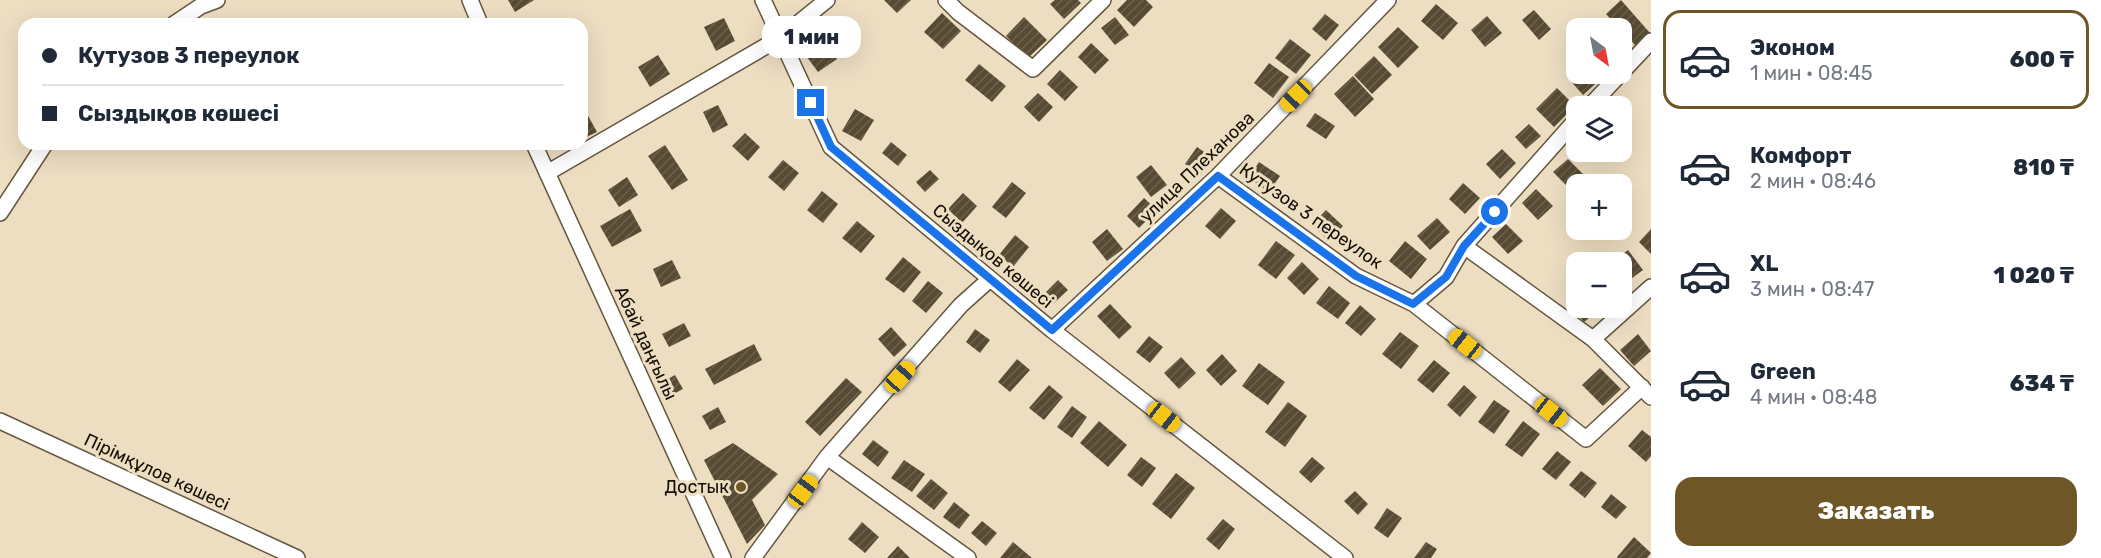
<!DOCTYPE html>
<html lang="ru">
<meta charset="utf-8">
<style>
:root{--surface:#fff;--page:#f6f6f7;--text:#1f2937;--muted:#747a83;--line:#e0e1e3;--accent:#6e5626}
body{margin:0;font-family:Rubik,sans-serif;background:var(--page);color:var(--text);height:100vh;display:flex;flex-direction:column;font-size:22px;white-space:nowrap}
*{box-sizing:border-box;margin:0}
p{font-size:20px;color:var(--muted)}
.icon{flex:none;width:33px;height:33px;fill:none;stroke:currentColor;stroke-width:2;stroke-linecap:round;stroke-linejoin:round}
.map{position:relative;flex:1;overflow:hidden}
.panel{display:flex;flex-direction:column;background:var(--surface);width:450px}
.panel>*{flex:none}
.banner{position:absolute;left:18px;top:18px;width:570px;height:132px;border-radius:18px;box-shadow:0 6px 24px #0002;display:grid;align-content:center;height:132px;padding:0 24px;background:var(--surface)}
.needle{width:39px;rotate:148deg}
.fabs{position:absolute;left:1566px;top:18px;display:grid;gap:12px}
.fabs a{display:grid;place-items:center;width:66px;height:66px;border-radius:12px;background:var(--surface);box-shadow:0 6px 24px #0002;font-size:30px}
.end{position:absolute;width:27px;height:27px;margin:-14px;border:8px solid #1a73e8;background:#fff;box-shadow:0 0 0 3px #fff}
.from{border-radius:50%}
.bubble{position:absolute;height:42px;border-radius:18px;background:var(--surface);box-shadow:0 6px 24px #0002;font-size:20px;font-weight:800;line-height:42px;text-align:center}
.car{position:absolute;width:18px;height:36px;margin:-18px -9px;border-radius:8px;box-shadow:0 0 4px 2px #0007;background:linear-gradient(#f5c518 24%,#345 0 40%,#f5c518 0 76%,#345 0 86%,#f5c518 0)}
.banner b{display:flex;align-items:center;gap:21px;height:57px;font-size:22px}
.banner b+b{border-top:2px solid var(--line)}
.banner i{width:15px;height:15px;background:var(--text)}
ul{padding:10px 0 0;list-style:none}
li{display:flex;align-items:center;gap:18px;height:99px;margin:0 12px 9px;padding:0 12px;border:3px solid transparent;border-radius:18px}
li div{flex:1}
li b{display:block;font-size:22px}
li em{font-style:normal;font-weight:800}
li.on{border-color:var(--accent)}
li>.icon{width:54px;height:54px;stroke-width:1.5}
.cta{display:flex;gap:12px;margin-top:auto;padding:12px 24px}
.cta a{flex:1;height:69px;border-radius:18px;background:var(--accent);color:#fff;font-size:24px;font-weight:800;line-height:69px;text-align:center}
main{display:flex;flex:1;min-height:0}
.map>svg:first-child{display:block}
.building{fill:url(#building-hatch)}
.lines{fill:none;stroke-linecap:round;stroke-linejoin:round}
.minor-casing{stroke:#64573e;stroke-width:18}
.minor{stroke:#fff;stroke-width:15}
.route{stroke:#1a73e8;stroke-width:8}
.poi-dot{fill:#6e5626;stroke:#eddec2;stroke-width:2}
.labels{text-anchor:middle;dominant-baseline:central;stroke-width:6;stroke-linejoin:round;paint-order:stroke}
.street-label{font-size:18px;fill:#140f06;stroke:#eddec2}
.poi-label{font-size:18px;fill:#140f06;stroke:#eddec2;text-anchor:end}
</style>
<main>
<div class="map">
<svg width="1651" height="558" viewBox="0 0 1651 558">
<defs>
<pattern id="building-hatch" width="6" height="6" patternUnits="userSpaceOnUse" patternTransform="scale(1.5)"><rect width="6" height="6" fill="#584b33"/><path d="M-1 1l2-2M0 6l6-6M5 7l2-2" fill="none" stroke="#6b614d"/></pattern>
</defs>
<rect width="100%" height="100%" fill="#eddec2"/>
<path class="building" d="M508,0H534L515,12Z
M884,0H911L897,13Z
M1055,0H1078L1081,3L1064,19L1050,4Z
M1127,0H1146L1153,7L1134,27L1117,10Z
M1621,0L1650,33L1636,46L1606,14Z
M1436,4L1458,23L1443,40L1421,21Z
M1534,10L1551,29L1539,40L1522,20Z
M942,13L961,31L943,49L924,32Z
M1325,14L1339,25L1326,41L1312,29Z
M1487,16L1502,33L1485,47L1471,30Z
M1024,17L1047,40L1028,58L1006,36Z
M1115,17L1129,35L1115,45L1101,28Z
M724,18L735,41L716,51L704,27Z
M1398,27L1419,47L1398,68L1378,47Z
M820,35L837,59L818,72L801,49Z
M1290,39L1311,55L1296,74L1275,58Z
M1622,39L1630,48L1622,56Z
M1091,43L1109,60L1095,74L1078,57Z
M658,55L670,74L650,87L638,67Z
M1374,56L1392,75L1372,94L1354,75Z
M1269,63L1289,77L1273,98L1254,83Z
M979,64L1006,86L992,102L965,80Z
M1060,70L1078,87L1065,101L1047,84Z
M1575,74H1604L1605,75L1583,95L1569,79Z
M1353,76L1374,99L1355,117L1334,94Z
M1557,88L1575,106L1554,127L1536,109Z
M1038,93L1053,107L1039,122L1024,107Z
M718,105L728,125L713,133L703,112Z
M855,109L874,120L861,141L842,131Z
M586,112L597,132L582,139V114Z
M1315,113L1335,126L1326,139L1306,126Z
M1529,124L1541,136L1526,149L1515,137Z
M745,133L760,147L748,161L732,146Z
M891,142L907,155L898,166L882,153Z
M665,145L688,180L672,190L648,156Z
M1197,147L1213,158L1200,176L1185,164Z
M1502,149L1516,163L1500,179L1486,164Z
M1568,159L1584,175L1570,189L1553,172Z
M783,160L799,173L784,191L768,177Z
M1259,162L1280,176L1269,192L1248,178Z
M1151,165L1167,185L1151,197L1136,177Z
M930,170L939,179L925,192L916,182Z
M627,177L638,195L619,207L608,190Z
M1012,182L1026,193L1006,218L992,207Z
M1463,183L1480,198L1465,214L1449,199Z
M1536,189L1553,206L1538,220L1522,203Z
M822,191L838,204L823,223L807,210Z
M963,193L977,206L962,223L948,209Z
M1144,198L1157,210L1139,228L1127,216Z
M1221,208L1236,221L1220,239L1205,226Z
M630,209L642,231L612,247L600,226Z
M1326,210L1343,226L1329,241L1312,225Z
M1437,218L1450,232L1430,250L1417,236Z
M857,221L875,236L861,253L842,238Z
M1506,224L1523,241L1508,254L1492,237Z
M1107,229L1123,249L1107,261L1092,242Z
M1651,229V254L1639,242Z
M1015,235L1029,247L1013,267L999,255Z
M1276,241L1295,255L1276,279L1258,265Z
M1405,241L1427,259L1411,279L1389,261Z
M1628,250L1643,270L1628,281L1622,271V262L1614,261Z
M903,257L921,272L904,293L885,279Z
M672,260L681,278L661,287L653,269Z
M1302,262L1319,279L1304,295L1287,278Z
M1058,280L1068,290L1054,303L1045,293Z
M928,281L943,293L926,313L912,301Z
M1329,286L1350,303L1338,319L1316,303Z
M1576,300V308H1598L1600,309L1584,322L1570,305Z
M1110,304L1132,327L1119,339L1097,316Z
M1360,305L1376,319L1361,336L1345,323Z
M684,323L691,336L669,347L662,334Z
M891,327L907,345L894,357L878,339Z
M975,329L990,340L980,353L966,342Z
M1400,332L1419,346L1401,369L1382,354Z
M1638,334L1651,351L1634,366L1620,350Z
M1149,336L1163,347L1150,363L1136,352Z
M754,344L762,360L714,385L705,369Z
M1222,354L1237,371L1221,386L1206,370Z
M1181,357L1196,373L1179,389L1164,373Z
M1017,359L1030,370L1010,392L998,382Z
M1434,360L1450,373L1433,393L1417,380Z
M1259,363L1285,382L1268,405L1242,386Z
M1600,368L1621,389L1603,406L1582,385Z
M675,375L683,389L666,398L659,384Z
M846,378L862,392L820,436L805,422Z
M1049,385L1063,397L1044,420L1029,408Z
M1464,385L1477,397L1460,417L1447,405Z
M1494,400L1510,411L1494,434L1478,422Z
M1288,402L1307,416L1285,447L1265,432Z
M1072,406L1087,417L1072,438L1057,427Z
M718,407L726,422L710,430L702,416Z
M1099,421L1127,445L1108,467L1080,443Z
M1523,421L1540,434L1522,457L1505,445Z
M1642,430L1651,437V456L1646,462L1628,446Z
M873,440L889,452L878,467L862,454Z
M733,443L778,474L752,500L765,525L747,544L704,460Z
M1557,451L1571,462L1556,480L1542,469Z
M1141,457L1156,468L1142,487L1127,475Z
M1312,457L1325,468L1311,483L1299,472Z
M904,460L925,474L912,492L891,478Z
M1581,471L1597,483L1585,498L1569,485Z
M1176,473L1195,488L1171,519L1152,504Z
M931,479L948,493L934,510L916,496Z
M1355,491L1368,504L1358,515L1344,501Z
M1611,494L1627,507L1616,519L1601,507Z
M954,502L970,515L959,529L943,517Z
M1387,508L1402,518L1388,538L1374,528Z
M1223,519L1235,529L1219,550L1206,539Z
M982,521L997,533L986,546L971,533Z
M862,522L879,537L865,553L848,539Z
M1634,537L1651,553L1647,558H1618L1617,557Z
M1013,542L1032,558H1000Z
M1426,542L1437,549L1431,558H1414Z
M898,546L910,558H887Z"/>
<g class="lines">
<g class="minor-casing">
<path id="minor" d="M470,0L480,24
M763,0L831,147L1052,330L1345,558
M946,0L958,12L1033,69L1103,0
M174,24L201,6L217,0
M1622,72L1651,41
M1590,106L1620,74
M534,144L723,558
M547,173L780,38L827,0
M1218,176L1356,276L1414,304L1586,439L1642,387
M0,213L45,144
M1464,246L1593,339L1651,397
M1414,304L1446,277L1464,246L1576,120
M1052,330L1218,176L1388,0
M1593,339L1651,287
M0,421L297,558
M827,457L968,558
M753,558L827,457L961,305L990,279"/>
</g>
<use href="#minor" class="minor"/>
</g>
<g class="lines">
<path class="route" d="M811,103L831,147L1052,330L1218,176L1356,276L1413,304L1446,277L1464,246L1495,212"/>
</g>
<circle class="poi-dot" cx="741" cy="487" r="6"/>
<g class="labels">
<g class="street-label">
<text transform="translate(1197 167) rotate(-44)">улица Плеханова</text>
<text transform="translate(1311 216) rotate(35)">Кутузов 3 переулок</text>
<text transform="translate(993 256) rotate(40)">Сыздықов көшесі</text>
<text transform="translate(646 343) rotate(65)">Абай даңғылы</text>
<text transform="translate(157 472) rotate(25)">Пірімқұлов көшесі</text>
</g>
<g class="poi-label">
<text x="729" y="487">Достык</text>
</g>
</g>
</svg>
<div class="fabs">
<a><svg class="needle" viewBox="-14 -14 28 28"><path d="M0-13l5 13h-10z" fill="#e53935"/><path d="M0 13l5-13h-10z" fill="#747a83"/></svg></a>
<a><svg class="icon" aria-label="layers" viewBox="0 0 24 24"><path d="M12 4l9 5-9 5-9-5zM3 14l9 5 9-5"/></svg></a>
<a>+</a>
<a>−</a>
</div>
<i class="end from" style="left:1495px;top:212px"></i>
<i class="end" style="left:811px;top:103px"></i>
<div class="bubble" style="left:762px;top:16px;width:99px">1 мин</div>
<i class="car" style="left:1296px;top:96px;rotate:224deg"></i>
<i class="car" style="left:1465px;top:344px;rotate:308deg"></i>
<i class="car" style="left:900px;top:377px;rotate:42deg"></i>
<i class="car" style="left:1551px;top:412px;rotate:128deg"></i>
<i class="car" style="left:1164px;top:417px;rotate:128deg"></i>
<i class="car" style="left:803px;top:491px;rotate:37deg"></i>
<div class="banner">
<b><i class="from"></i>Кутузов 3 переулок</b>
<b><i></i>Сыздықов көшесі</b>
</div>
</div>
<section class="panel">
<ul>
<li class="on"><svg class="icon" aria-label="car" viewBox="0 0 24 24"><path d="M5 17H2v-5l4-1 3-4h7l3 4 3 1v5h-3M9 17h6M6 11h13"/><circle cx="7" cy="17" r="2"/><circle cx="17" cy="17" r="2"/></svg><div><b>Эконом</b><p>1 мин · 08:45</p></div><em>600 ₸</em></li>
<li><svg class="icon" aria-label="car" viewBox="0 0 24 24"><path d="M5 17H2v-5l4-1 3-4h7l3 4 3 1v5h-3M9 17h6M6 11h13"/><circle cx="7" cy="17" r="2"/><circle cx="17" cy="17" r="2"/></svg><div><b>Комфорт</b><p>2 мин · 08:46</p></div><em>810 ₸</em></li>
<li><svg class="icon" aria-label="car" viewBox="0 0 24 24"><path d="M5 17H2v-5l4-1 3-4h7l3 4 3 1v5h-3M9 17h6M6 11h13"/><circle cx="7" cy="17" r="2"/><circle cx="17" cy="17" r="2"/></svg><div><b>XL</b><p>3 мин · 08:47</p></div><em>1 020 ₸</em></li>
<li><svg class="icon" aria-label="car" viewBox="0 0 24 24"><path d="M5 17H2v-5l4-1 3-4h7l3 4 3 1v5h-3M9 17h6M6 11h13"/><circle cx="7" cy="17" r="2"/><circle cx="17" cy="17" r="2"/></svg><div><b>Green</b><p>4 мин · 08:48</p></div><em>634 ₸</em></li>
</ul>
<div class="cta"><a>Заказать</a></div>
</section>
</main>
